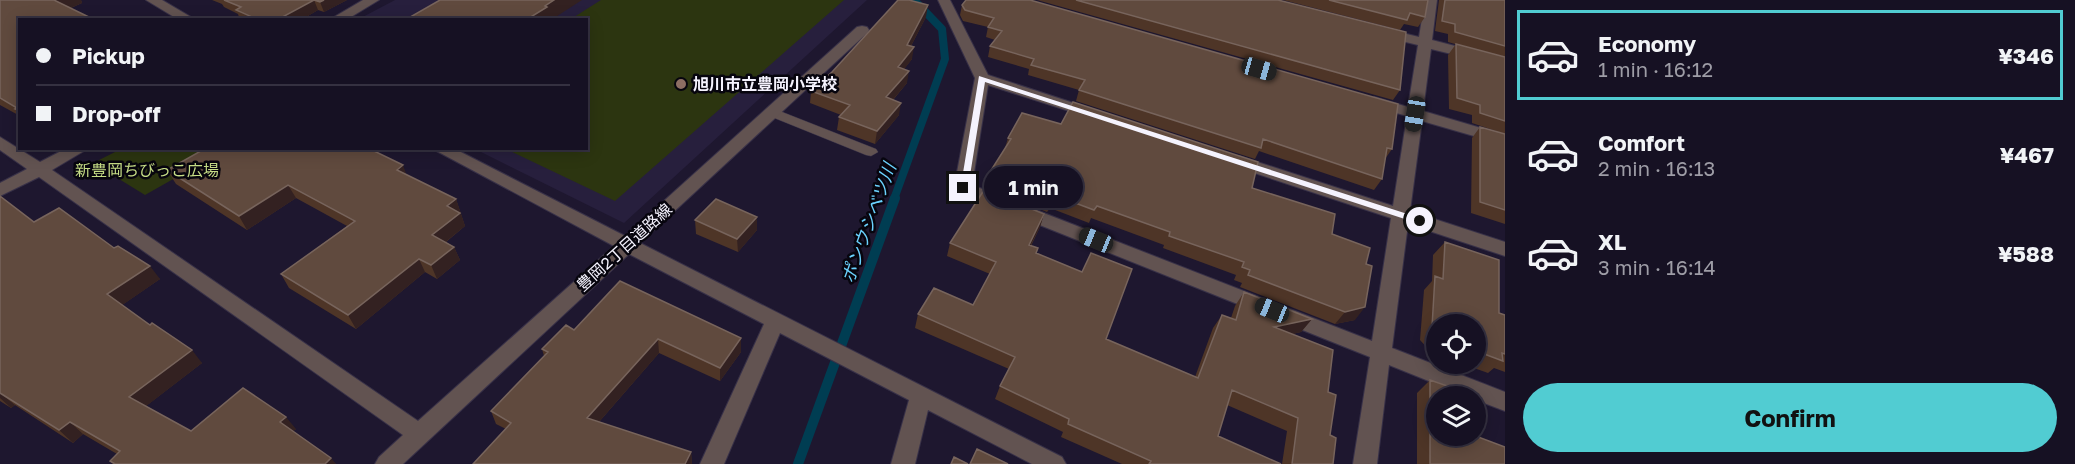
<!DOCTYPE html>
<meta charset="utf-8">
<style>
:root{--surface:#161123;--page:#231f30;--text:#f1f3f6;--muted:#9e9da6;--line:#353141;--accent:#51ccd2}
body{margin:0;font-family:"Golos Text","Noto Sans JP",sans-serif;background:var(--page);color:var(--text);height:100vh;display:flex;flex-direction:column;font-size:22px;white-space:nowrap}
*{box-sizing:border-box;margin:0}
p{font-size:20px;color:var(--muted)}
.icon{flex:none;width:33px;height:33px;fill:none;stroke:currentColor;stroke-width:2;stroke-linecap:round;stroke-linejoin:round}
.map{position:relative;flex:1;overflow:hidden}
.side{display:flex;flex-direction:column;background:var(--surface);width:570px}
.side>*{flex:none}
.guide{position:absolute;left:18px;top:18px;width:570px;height:132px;border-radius:0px;box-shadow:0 3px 15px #0003,0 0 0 2px var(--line);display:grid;align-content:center;height:132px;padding:0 18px;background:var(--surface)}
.fabs{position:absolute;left:1426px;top:314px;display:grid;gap:12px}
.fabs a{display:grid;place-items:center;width:60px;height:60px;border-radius:50%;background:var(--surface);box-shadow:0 3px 15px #0003,0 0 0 2px var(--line);font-size:30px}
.end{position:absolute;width:27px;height:27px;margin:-14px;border:8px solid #f5f3fe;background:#111;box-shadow:0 0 0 3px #111}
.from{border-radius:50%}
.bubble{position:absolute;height:42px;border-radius:21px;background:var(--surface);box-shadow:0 3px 15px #0003,0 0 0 2px var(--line);font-size:20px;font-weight:700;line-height:42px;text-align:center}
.car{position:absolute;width:18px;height:36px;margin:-18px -9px;border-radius:8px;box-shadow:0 0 4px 2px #0007;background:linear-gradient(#222 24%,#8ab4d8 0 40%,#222 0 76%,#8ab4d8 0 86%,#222 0)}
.guide b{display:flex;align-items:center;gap:21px;height:57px;font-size:22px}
.guide b+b{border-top:2px solid var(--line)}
.guide i{width:15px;height:15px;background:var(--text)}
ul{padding:10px 0 0;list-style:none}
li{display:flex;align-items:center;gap:18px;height:90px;margin:0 12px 9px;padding:0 6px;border:3px solid transparent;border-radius:0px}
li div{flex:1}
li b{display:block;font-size:22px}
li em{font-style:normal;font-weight:700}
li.selected{border-color:var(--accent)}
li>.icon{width:54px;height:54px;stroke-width:1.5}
.primary-button{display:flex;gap:12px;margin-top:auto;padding:12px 18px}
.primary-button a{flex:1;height:69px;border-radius:36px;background:var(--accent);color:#111;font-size:24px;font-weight:700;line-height:69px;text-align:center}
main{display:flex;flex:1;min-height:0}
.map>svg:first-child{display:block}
.built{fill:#271f3d}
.green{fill:#2c3510}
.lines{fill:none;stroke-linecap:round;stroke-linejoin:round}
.stream-far1{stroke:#003d52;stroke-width:8}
.stream{stroke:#003d52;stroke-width:10}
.lane-casing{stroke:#383148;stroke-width:1}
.street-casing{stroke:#383148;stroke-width:2}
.lane{fill:#625351;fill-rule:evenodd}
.street{fill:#625351;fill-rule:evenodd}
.wall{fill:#4e3527}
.shaded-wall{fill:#332121}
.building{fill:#604a3e;stroke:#77645c;stroke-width:1.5}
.route{fill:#f5f3fe}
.education-dot{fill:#8d6e63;stroke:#07050e;stroke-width:2}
.labels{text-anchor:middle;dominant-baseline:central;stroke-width:5;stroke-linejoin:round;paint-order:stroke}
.poi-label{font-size:16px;font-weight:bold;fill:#f5f3fe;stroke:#07050e;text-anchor:start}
.park-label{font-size:16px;fill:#c6dd86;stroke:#07050e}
.street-label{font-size:16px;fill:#f5f3fe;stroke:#07050e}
.water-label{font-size:18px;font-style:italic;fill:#6bd2fe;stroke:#07050e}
</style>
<main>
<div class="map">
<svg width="1505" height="464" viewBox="0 0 1505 464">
<rect width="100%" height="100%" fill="#1e172f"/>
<path class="built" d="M395,0H867L624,223L475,149L586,148V20H357Z"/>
<path class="green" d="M601,0H844L615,201L506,149L586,148V20L571,19Z
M215,148L221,152L145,195L93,163L121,149Z"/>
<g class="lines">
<path class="stream-far1" d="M894,199L945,59L942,29L914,0"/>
<path class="stream" d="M798,464L895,198"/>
<g class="lane-casing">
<path id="lane" d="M772,108L876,149L878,152L871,156L866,155L767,115L766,112L767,109Z"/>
</g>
<g class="street-casing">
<path id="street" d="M146,0H162L196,20H179Z
M363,0H379L346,20H329Z
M938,0H950L988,75L1098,111L1101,114L1098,117H1088L988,85L972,185L1372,341L1391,218L1227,164L1225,160L1227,156H1239L1393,206L1407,116L1369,105L1366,102L1374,97L1408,107L1418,45L1377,35L1375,32L1382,28L1419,37L1425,0H1437L1432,40L1505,59V67L1431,49L1423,111L1505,135V145L1422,121L1410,211L1505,242V256L1408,224L1392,348L1505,392V411L1476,400V396H1466L1389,365L1377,464H1353L1370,357L957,192L954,188L975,78Z
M862,26L867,27L869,30L867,33L640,243L1062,457L1066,464H1032L928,410L915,464H891L909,400L780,333L724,464H700L764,324L629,254L403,464H375L379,457L403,435L39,177L0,196V183L27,169L0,150V137L40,162L67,148H89L52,170L418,421L614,246L431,148H453L625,236L857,27Z"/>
</g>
<use href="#lane" class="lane"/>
<use href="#street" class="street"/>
</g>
<path class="wall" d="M0,0H81L82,3L71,8L20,20V116L0,105Z
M212,0H347L324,12L318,10L301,20H240L238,14L224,7L222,4Z
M1037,0H1278L1400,90L1393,100Z
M1283,0H1428L1425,17L1418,27L1404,24L1400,30Z
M1439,0H1505V224L1471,213L1472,138L1480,127L1496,131L1472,123V115L1449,109L1448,55L1456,44L1462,46L1448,42V34L1435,31Z
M962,5L1392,149L1385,159L1382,179L1374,190L1259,151L1255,159L1076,101L1079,90L1028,75L1029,69L988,57L990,46L995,40L986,37L988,27L963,21L960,15Z
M926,17L911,46L912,59L904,69L907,83L893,100L899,115L875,144L837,130L839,117L841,115L810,103L811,91Z
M1008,138L1252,188L1332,234L1355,320L1335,324L1240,287L1242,283L1234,280L1236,275L1163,248L1164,245L1091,218L1089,223L1050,208L1047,212L990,189L991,186L987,185L990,172L1005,148Z
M375,152L406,175L456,199L465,226L446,242L454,247L460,260L437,279L425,272L356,329L289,288L281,274L347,226L296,198L247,230L176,184L167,170Z
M0,196L34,222L114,248L160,279L122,305L202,363L146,406L191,431L296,429L293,431L336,464H113L110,461L117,454L83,434L73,443L15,405L11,408L0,401Z
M1044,214L1040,227L1031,246L1106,339L1195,377L1213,328L1222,315L1231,318L1235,306L1244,292L1312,319L1301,332L1292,334L1328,392L1330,435L1333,464H1282L1287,431L1227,405L1218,436L1281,464H1122L1061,437L1063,432L995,399L1000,386L1009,369L915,328L918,314L973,305L990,274L947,256L950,243Z
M695,220L757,230L738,252L696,234Z
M1445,242L1499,313L1505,315V372L1494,368L1488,373L1460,363H1476V324H1437V354L1431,352L1420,340L1424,290L1432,281L1433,255Z
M620,281L741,352L720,381L659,353L599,422L691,452L692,464H473L506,429L496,424L491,411L544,356L542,349L574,330Z
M1430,380L1437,435L1505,464H1417V393Z"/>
<path class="shaded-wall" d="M53,0H81L82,3L61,12Z
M314,0L318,10L301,20H277Z
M324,0H347L324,12L320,2Z
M554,0H582L551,20H526Z
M928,5L926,17L905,57L907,45Z
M914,47L912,59L896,80L898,67Z
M909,71L907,83L884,110L886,97Z
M901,103L899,115L875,144L877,131Z
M403,165L408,179L397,170Z
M288,185L296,198L247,230L239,216Z
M456,199L465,226L438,248L432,235L447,206Z
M1044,214L1040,227L1024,258L1029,245Z
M757,217V230L738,252L737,239Z
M454,247L460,260L437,279L431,265Z
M419,259L425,272L356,329L348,315Z
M150,266L160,279L118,308L107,294Z
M1365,307L1355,320L1335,324L1345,312Z
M1312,319L1301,332L1264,341L1274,327Z
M741,338V352L720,381V368Z
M658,339L659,353L591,431L587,418Z
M192,350L202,363L141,410L129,397Z
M0,393L15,405L11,408L0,398Z
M286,417L296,429L289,435L280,422Z
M70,422L83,434L73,443L59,430Z
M691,452L692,464H685Z
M331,458L336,464H325Z"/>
<path class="building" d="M0,0H54L95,20H20V111L15,109L17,108L0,98Z
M224,0H314L277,20H259L236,10L241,7Z
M314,0H324L320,2Z
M440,0H554L545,6L547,7L526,20H405Z
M898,0H909L928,5L907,45L914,47L898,67L909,71L886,97L901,103L877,131L839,117L850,105L811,91L832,72Z
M966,0H1030L1398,104L1392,149L1387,148L1382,179L1263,139L1261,148L1079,90L1085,80L1031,65L1034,59L990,46L1002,31L988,27L994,18L965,10L962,5Z
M1076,0H1278L1406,32L1400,90Z
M1329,0H1428L1425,17L1410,13L1407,20Z
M1445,0H1505V46L1455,32V24L1442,21Z
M1456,44L1505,57V121L1480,113V105L1457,98Z
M1073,102L1258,162L1252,188L1335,214L1332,234L1370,248L1366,264L1372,266L1365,307L1345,312L1248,275L1250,270L1242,267L1244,262L1169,236L1170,232L1097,206L1094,210L1054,195L1052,199L993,177L995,174L990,172L1011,139L1008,138L1022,113L1061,124Z
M1480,127L1505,134V210L1480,202Z
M206,148H368L403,165L397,170L456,199L447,206L460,213L432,235L454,247L431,265L419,259L348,315L281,274L355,221L288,185L239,216L167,170Z
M984,190L1044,214L1029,245L1038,248L1036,253L1082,272L1091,253L1132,269L1106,339L1198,378L1222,315L1236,320L1244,292L1312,319L1274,327L1333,350L1328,392L1336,395L1330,435L1336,438L1333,464H1292L1298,418L1232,390L1218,436L1281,464H1149L1151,461L1068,424L1069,419L1000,386L1015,357L918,314L934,288L973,305L996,262L950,243Z
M0,196L34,222L59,208L114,248L118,246L150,266L107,294L150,325L152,323L192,350L129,397L191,431L243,388L286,417L280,422L331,458L325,464H115L110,461L120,451L70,422L59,430L0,393Z
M716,199L757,217L737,239L695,220Z
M1445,242L1499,260V313L1505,315V354L1502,353L1503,361L1476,351V324H1437V332L1432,327L1435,276L1443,279Z
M620,281L741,338L720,368L658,339L587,418L691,452L685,464H473L511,423L491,411L548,352L542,349L566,325L574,330Z
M1430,380L1456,389L1457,396H1437V435H1473L1505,447V464H1430Z
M977,449L1008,464H970Z
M954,457L968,464H951Z"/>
<path class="route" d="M979,76L1423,219L1425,221L1420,224L1417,223L985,82L968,188L960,191Z"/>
<circle class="education-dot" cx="681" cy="84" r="6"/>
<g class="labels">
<g class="poi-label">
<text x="693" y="84">旭川市立豊岡小学校</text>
</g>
<g class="park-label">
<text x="147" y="170">新豊岡ちびっこ広場</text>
</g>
<g class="street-label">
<text transform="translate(624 247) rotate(-42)">豊岡2丁目道路線</text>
</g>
<g class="water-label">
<text transform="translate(868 223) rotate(-70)">ポンウシベツ川</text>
</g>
</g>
</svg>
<div class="fabs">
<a><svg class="icon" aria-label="locate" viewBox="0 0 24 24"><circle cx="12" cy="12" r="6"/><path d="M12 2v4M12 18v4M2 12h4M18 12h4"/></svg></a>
<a><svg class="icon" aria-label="layers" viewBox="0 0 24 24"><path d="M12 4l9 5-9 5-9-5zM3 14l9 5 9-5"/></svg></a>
</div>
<i class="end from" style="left:1420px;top:221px"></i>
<i class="end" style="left:963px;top:188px"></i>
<div class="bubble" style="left:984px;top:166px;width:99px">1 min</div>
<i class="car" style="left:1259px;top:69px;rotate:106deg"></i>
<i class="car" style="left:1415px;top:114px;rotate:189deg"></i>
<i class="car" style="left:1096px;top:240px;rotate:292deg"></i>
<i class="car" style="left:1272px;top:310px;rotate:292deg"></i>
<div class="guide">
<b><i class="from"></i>Pickup</b>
<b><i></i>Drop-off</b>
</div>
</div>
<section class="side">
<ul>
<li class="selected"><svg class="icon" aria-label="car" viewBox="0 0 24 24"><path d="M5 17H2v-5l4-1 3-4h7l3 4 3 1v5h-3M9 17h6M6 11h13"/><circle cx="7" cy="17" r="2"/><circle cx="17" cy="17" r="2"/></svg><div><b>Economy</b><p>1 min · 16:12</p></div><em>¥346</em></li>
<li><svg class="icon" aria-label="car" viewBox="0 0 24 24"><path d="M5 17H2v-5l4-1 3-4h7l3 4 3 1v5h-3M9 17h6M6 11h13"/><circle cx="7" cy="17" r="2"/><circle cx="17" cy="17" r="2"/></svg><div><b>Comfort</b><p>2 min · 16:13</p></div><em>¥467</em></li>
<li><svg class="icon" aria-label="car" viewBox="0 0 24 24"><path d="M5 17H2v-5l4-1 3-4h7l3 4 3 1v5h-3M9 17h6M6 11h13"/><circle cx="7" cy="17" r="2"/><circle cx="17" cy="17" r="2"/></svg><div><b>XL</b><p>3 min · 16:14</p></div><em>¥588</em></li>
</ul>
<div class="primary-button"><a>Confirm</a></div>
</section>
</main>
